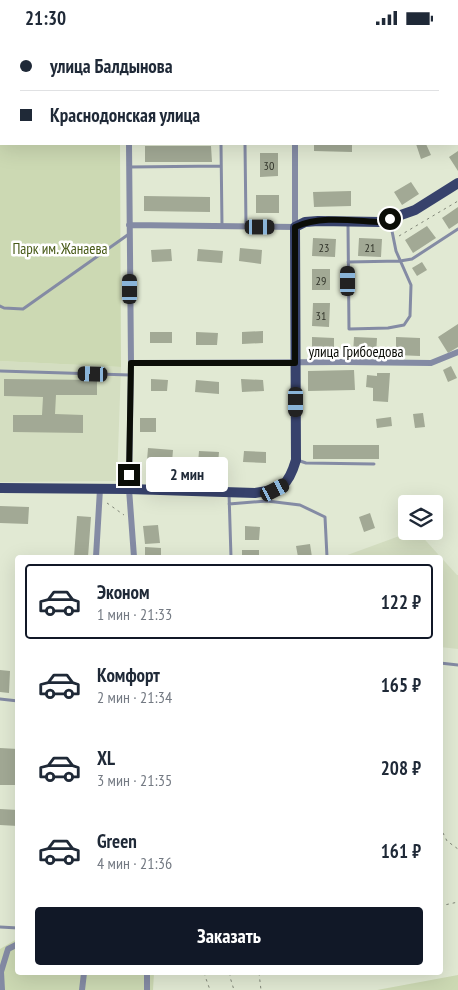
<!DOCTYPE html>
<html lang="ru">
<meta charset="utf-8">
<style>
:root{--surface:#fff;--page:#f2f2f3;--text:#1f2937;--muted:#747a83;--line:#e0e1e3;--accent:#111827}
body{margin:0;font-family:"PT Sans Narrow",sans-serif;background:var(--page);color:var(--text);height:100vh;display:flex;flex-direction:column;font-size:19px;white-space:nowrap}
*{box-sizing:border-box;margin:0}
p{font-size:16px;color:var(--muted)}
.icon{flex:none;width:28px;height:28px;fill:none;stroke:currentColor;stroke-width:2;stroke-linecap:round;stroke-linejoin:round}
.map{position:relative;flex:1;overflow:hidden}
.drawer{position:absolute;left:15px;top:520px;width:428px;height:420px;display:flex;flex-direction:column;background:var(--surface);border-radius:5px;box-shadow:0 5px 20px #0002}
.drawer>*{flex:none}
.guide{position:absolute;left:0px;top:0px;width:459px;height:110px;box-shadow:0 5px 20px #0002;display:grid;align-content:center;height:110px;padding:0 20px;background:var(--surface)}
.fabs{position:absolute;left:398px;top:460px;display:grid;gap:10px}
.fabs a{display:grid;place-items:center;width:45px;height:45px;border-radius:5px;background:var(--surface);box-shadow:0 5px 20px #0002;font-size:25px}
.end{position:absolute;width:22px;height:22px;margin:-11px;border:6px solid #0b0d07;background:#fff;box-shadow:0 0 0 2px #fff}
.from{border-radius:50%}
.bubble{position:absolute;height:35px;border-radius:5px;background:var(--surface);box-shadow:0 5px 20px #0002;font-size:16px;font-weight:600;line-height:35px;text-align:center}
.car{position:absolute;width:15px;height:30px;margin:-15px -8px;border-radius:6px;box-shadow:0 0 4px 1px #0007;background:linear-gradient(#222 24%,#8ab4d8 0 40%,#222 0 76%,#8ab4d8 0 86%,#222 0)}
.guide b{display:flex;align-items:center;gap:18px;height:48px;font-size:19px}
.guide b+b{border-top:1px solid var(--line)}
.guide i{width:12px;height:12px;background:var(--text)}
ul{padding:9px 0 0;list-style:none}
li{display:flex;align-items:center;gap:15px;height:75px;margin:0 10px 8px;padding:0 10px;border:2px solid transparent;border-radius:5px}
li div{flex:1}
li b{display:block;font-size:19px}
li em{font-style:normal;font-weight:600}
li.current{border-color:var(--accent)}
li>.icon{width:45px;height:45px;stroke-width:1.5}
.action{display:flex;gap:10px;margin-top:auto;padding:10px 20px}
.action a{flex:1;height:58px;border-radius:5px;background:var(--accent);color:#fff;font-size:20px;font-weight:600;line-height:58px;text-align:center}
.status{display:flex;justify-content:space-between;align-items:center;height:35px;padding:0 25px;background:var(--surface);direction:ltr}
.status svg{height:14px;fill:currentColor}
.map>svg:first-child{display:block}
.built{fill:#d4dec1}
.green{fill:#ccd9b3}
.building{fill:#a2a995}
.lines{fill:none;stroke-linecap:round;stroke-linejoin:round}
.path{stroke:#808577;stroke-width:1;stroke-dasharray:2.5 4;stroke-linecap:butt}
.service{stroke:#848ba4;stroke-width:3}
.minor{stroke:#848ba4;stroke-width:6}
.primary{stroke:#37426c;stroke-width:10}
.route{stroke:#0b0d07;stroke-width:6}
.labels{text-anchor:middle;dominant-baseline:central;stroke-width:5;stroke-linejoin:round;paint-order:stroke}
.number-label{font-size:12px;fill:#31342a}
.park-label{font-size:15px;fill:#485a18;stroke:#fff}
.street-label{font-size:15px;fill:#0b0d07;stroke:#fff}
</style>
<div class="status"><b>21:30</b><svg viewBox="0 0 49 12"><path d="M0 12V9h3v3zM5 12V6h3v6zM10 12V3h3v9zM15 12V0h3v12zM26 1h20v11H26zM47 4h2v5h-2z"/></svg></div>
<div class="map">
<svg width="458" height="955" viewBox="0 0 458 955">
<rect width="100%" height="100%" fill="#e1e9d3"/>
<path class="built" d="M0,326L121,332L117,446L0,447Z
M413,496H417L457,540H458V614L440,612V522H342Z"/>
<path class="green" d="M0,0H119L1,1V109H120L121,332L0,326Z
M17,904L18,938H154L153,955H0V914Z
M458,940V955H377Z"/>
<path class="building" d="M314,109H352V117L314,116Z
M416,109H426L431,120L421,124Z
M145,111H211L212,127H145Z
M458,116V136L449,122Z
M260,118H278V141L260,142Z
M411,147L419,159L402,170L394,157Z
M351,156V171L314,172L313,157Z
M256,160H279V178H256Z
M144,161L210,162V177L144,176Z
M458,172V188L449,194L442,183Z
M427,191L436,203L413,218L405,205Z
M313,203L336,204L335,222L312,221Z
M359,203L382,204L381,222L358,221Z
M240,213L262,215L261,229L239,226Z
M171,214L172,226L152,227L151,215Z
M198,214L223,216L222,228L197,226Z
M422,227L427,235L417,241L412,233Z
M312,234H330V255H312Z
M313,268H330L329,292L312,291Z
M458,289V312L448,318L438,302Z
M263,296V308L242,309V297Z
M150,297H172V308H150Z
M196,297L218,298L217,310H196Z
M312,302L334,303V321L312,320Z
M354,302L377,303L376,320L353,319Z
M396,302L420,303V321L396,320Z
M451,331L457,343L448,347L443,335Z
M354,335L355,355L308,356V336Z
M377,338H390L388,367L373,366V353L366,352L367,340L377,341Z
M4,344L97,345V360H56L55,379L83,380V398L13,397V380H42L43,362L4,361Z
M151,344L168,345L167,356H151Z
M241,344L263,345L264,356L242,357Z
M196,345L219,347V359L195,357Z
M423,378L425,392L415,393L413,379Z
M391,382L392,391L377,393L376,384Z
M140,383H156V397H140Z
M313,410H379V424H313Z
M148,413L173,415L172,427L147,426Z
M199,416L219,417L218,429L198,428Z
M244,416L266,417V428L243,427Z
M0,471L29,472L28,489L0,488Z
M370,478L375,493L364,497L359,482Z
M77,481L91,482L88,522H74Z
M158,490L160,508L145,509L143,491Z
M245,491L260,492L259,505H245Z
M310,509L312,522H298L296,511Z
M145,512L161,513V522H145Z
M242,515H259V522H242Z
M0,635L10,636L9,658L0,657Z
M0,713L18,714V750H0Z
M0,774L18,775V791L0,790Z"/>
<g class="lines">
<path class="path" d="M399,201L458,166
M107,468L124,480
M440,792L447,806L458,814
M440,871L458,867
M204,938L210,955
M230,938V942L234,955
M259,938L261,955"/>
<path class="service" d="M243,0L244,1
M221,109L222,191
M245,109L246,191
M129,132L221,131
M348,189L349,294L388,293L404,290L410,281L411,250L396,216L390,186
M348,227L400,226L412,224L458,194
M0,271L4,273L23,274L129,199
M0,336L130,340
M297,425L306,428L374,429
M229,458L231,522
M229,469L267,466L300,470L325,482L327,522
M440,628L458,630
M0,664L18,666
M0,892L18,893"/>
<path class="minor" d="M128,0V1
M294,0V1
M129,109L131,328L129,454L134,522
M129,190L295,192V109
M131,328L346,327L431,328L458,317
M96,522L100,454
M2,955L1,937L8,914L18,909
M82,955L84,938
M147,955V938"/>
<path class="primary" d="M0,453L129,454L255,458C282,454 288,452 296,425L295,192L305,187L318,186L381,187L415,175L458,148"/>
</g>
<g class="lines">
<path class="route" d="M129,440L131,328H295V192C321,180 354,186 381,187L390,184"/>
</g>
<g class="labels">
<g class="number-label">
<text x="269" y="130">30</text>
<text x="324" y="212">23</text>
<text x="370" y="212">21</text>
<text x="321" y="245">29</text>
<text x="321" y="280">31</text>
</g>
<g class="park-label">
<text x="60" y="213">Парк им. Жанаева</text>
</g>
<g class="street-label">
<text x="356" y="316">улица Грибоедова</text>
</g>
</g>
</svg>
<div class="fabs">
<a><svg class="icon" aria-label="layers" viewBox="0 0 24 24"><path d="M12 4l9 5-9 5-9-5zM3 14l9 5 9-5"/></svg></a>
</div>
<i class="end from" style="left:390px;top:184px"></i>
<i class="end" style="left:129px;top:440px"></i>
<div class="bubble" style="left:146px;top:422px;width:82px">2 мин</div>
<i class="car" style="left:260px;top:192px;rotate:90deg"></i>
<i class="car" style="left:348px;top:246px;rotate:0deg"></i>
<i class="car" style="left:130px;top:254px;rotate:0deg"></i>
<i class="car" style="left:93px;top:339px;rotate:272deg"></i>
<i class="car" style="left:296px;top:367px;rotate:180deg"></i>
<i class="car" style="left:275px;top:455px;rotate:63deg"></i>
<div class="guide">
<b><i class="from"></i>улица Балдынова</b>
<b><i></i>Краснодонская улица</b>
</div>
<section class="drawer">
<ul>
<li class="current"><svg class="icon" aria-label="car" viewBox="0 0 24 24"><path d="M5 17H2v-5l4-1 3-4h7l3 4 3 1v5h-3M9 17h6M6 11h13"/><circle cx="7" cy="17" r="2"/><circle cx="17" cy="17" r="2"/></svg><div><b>Эконом</b><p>1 мин · 21:33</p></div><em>122 ₽</em></li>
<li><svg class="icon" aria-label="car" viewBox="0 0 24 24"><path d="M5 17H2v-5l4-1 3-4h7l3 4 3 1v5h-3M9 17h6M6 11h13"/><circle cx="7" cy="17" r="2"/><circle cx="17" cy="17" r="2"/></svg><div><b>Комфорт</b><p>2 мин · 21:34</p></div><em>165 ₽</em></li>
<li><svg class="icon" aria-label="car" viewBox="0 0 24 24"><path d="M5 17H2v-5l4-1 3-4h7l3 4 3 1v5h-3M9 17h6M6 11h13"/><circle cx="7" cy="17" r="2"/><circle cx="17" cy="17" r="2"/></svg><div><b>XL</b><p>3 мин · 21:35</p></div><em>208 ₽</em></li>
<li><svg class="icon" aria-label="car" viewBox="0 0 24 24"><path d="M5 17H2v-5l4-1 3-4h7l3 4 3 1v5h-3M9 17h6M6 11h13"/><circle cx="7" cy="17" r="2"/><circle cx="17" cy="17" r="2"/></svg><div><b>Green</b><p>4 мин · 21:36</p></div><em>161 ₽</em></li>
</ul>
<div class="action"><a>Заказать</a></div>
</section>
</div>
